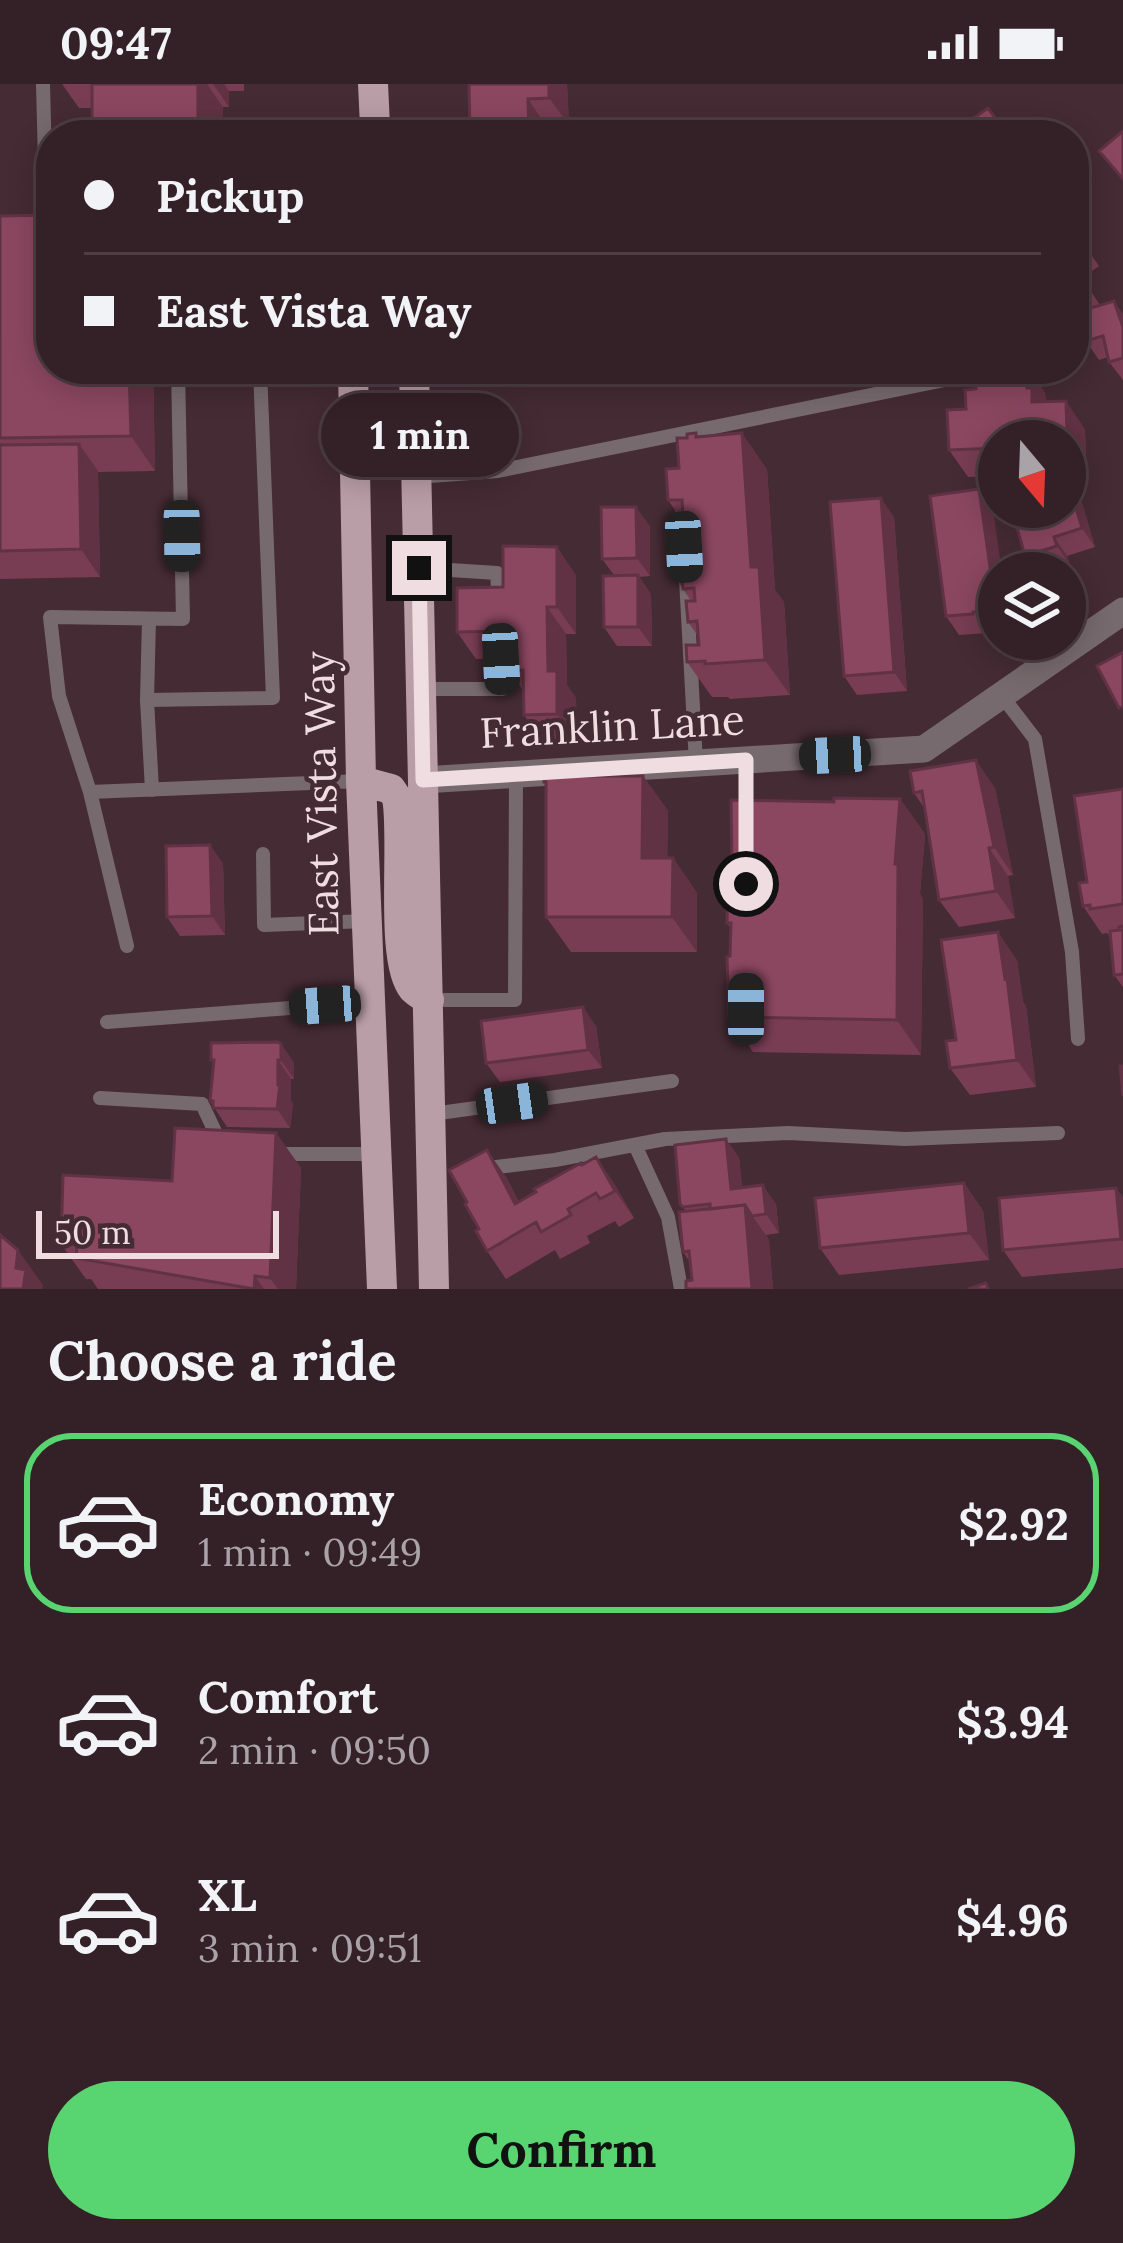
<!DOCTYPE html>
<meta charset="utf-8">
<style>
:root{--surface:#342027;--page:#3c282f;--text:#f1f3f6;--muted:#a9a3a7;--line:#4e3e44;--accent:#58d570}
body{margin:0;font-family:Lora,serif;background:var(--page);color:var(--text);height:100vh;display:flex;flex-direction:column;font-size:45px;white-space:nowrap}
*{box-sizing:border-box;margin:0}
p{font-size:39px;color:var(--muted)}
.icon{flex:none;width:66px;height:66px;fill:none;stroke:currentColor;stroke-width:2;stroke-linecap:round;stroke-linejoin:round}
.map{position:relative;height:1205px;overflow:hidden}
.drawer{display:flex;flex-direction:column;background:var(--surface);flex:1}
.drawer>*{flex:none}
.guide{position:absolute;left:36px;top:36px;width:1053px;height:264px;border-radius:48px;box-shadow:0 6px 30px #0003,0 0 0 3px var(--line);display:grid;align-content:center;height:264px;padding:0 48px;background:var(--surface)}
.needle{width:78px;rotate:161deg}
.controls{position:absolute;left:978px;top:336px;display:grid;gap:24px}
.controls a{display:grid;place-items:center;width:108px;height:108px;border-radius:50%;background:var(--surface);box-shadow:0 6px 30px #0003,0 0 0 3px var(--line);font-size:60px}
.scale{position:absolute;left:36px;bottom:30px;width:243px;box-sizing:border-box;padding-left:12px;border:6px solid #efdde2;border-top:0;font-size:33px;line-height:42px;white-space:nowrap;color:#efdde2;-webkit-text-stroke:9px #452b34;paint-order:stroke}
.end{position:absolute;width:54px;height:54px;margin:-27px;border:15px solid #efdde2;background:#111;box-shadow:0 0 0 6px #111}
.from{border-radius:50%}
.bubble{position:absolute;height:84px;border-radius:42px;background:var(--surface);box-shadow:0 6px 30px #0003,0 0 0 3px var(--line);font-size:39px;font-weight:800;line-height:84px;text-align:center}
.car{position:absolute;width:36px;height:72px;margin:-36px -18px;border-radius:15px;box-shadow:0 0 9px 3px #0007;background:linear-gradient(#222 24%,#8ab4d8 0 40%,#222 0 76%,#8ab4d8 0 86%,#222 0)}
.guide b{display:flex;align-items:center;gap:42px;height:114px;font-size:45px}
.guide b+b{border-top:3px solid var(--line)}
.guide i{width:30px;height:30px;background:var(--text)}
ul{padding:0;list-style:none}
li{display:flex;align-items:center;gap:36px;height:180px;margin:0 24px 18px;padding:0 24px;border:6px solid transparent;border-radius:48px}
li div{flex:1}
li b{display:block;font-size:45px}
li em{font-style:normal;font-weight:800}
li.active{border-color:var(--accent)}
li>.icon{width:108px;height:108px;stroke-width:1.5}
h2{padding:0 48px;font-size:54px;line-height:144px}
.primary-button{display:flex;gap:24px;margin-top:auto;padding:24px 48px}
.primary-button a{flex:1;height:138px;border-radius:72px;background:var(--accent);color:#111;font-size:48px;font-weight:800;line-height:138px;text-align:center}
.status{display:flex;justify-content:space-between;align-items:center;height:84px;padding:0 60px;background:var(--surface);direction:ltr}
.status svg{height:33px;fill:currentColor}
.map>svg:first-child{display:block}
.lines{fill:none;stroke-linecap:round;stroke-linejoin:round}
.service{stroke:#776a6e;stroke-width:14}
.minor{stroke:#776a6e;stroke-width:27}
.primary{stroke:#ba9ea7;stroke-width:30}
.wall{fill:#783d53}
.shaded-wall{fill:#613243}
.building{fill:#8b4760;stroke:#613243;stroke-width:3}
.route{stroke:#efdde2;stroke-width:15}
.labels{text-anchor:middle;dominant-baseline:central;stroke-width:9;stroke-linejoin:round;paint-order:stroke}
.street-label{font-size:42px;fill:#efdde2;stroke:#452b34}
</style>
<div class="status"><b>09:47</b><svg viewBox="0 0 49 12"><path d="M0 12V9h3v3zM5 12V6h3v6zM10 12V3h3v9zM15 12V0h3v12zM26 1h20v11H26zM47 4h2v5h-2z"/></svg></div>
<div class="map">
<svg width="1123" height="1205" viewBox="0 0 1123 1205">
<rect width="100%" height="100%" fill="#452b34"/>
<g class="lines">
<path class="service" d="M43,0L46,116
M178,285L183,535L50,533L59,612L90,708L361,697
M416,393L498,387L974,290
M682,421L696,679
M419,484L497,489L499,519
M149,535L147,616L273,614L260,285
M422,605H502L501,575
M1002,612L1035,655L1072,868L1078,955
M147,616L152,706
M90,708L127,862
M746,731V676
M263,770L264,841L366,837
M429,916H515L516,690
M107,938L369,918
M100,1014L202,1020L217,1052L225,1059
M432,1030L672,997
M635,1061L668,1133L681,1205
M273,1070H375
M480,1085L555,1076L665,1055L788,1049L905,1055L1058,1049"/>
<path class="minor" d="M423,696L924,665L1123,527"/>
<path class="primary" d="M371,51L375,42L373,0
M353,285L361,697L382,1205
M414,285L434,1205
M361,697L391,705L397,714C405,755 389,877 413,905C418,910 424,913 429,916"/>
</g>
<path class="wall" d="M62,0H244V7H229V23H223V51H92V24H79Z
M469,0H567L569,41L547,43V51H470Z
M0,132L51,285H153L155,387L98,388L100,493L0,495Z
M1074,147L1099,182L1082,194L1100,221L1123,230V296L1109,278L1108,273L1099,276L1086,257L1081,241L1074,246Z
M976,285H1032L1030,286L1045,309L1046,318L1085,345L1086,377H1065V357H999V392L968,393L949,366L976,305Z
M698,352L767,385L775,506L784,518L790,611L730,615L728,613H712L687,578L699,561L698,552L688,538L691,517L674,491L686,474L683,438L668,416Z
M979,405L993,424L999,489V545L986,546V549L959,551L946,532Z
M1079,409L1095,463L1067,472L1070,481L1045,489H1037L1025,472Z
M894,433L907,607L857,611L844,592Z
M650,442V492L639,493L651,510L652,562H617L604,543L614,491L602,475Z
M576,491V550H566L567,601L576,614L577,658H543L524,631L523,606L510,587V575H476L457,548L503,503Z
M910,687L995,704L1013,791L1008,792L1015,834L959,843L939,816L925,725L914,709Z
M643,692L668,727L667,774H673L697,809V868H571L546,833V701L544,698Z
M1123,705V903L1114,891L1110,853L1107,849L1102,850L1083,822L1087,798Z
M900,715L925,750L920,810L923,815L921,971L753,968L729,933L731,845L727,839L732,780L834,718Z
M210,761L223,780L225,851L180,852L167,833Z
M1017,876L1023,918L1026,922L1036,1003L970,1011L950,984L956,956Z
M596,942L602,984L500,998L486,979Z
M281,960L294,979V995H291V1017L293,1020L290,1044L227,1043L210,1017L213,979L211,976Z
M276,1049L301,1084L296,1205H98L91,1195H86L61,1160L172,1097Z
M726,1055L739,1074L742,1103L776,1120L779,1149L766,1151L769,1156L773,1205H686L692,1196L690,1178L683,1168L686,1127L680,1120Z
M596,1073L615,1101L634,1134L619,1143L615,1137L587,1152L590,1159L560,1175L555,1166L506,1195L487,1167L467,1118L506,1093L519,1118Z
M964,1099L983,1127L989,1176L839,1191L820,1164Z
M1123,1113V1184L1022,1193L1003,1166Z"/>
<path class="shaded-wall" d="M198,0H207L223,23V51H198Z
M213,0H224L229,7V23Z
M549,0H567L569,41L549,14Z
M528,15L547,43V51H529Z
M1114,217L1123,230V245Z
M129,285H153L155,387L131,352Z
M1026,285H1029L1045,309L1046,323L1032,318L1027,304Z
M1066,317L1085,345L1086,377L1067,349Z
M742,349L767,385L775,506L784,518L790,611L765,576L751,483Z
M79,360L98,387L100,493L81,465Z
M1066,390L1079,409L1095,463L1082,444Z
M979,405L993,424L1002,489H999V529L996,525Z
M881,414L894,433L907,607L894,588Z
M636,423L650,442V492L637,474Z
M1054,453L1067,472L1070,481L1057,462Z
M557,463L576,491V550L557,523Z
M638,491L651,510L652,562L638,543Z
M547,523L566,550L567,601L576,614L577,658L557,630L548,587Z
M976,676L995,704L1013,791L994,763Z
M643,692L668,727L667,809L642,774Z
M900,715L925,750L920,810L923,815L921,971L897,936L895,780Z
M210,761L223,780L225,851L212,832Z
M989,764L1008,792L1015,834L996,807Z
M673,774L697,809V868L672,833Z
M998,848L1017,876L1023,918L1026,922L1036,1003L1017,976Z
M583,923L596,942L602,984L588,966Z
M281,960L294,979V995L281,976Z
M278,976L291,995V1017L293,1020L290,1044L277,1025Z
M276,1049L301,1084L296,1205H278L270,1194Z
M726,1055L739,1074L745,1124L731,1105Z
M487,1066L506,1093L531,1142L515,1120Z
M596,1073L615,1101L634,1134L615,1107Z
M964,1099L983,1127L989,1176L969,1149Z
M763,1101L776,1120L779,1149L766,1130Z
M1116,1104L1123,1113V1158L1121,1155Z
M745,1121L769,1156L773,1205H752Z
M18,1166L43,1201L42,1205H23L16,1184Z
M255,1192L264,1205H255Z"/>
<path class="building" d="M92,0H198V51H92Z
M469,0H549V14L528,15L529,51H470Z
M988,24L1007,51H950Z
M1123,47V95L1099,67Z
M51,131V285H129L131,352L0,354V132Z
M1074,183L1082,195L1074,200Z
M1114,217L1123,243V274L1109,278L1103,252L1086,257L1077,228Z
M976,285H1026L1027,304H1032V318L1066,317L1067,349L1014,351V357H999L997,359V364L949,366L947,326L966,325L965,306L976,305Z
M696,349V353L742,349L751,483H759L765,576L705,580V577L687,578L686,561H699L697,537L688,538L686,517H695L694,504L683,505L682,491H674L673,475L686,474L682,416H668L666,385L679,384L677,354H687V350Z
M79,360L81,465L0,467V361Z
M1066,390L1082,444L1054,453L1057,462L1025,472L1011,423H1065Z
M979,405L996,525L973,528V530L946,532L930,412Z
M881,414L894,588L844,592L830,418Z
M601,423H636L637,474L602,475Z
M503,462L557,463V523H547L548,587H557V630L524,631L523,586L510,587V547L457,548V504L503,503Z
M638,491V543H604L603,492Z
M1123,568V622L1119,624L1097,582Z
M976,676L994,763L989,764L996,807L939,816L922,707L914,709L910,687Z
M544,692H643L642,774H673L672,833H546V698H544Z
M1123,705V820L1090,825V821L1083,822L1079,799L1087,798L1074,712Z
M834,714L900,715L895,780H898L897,936L729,933L727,873L730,872L731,839H727L728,780H732L731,716L834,718Z
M210,761L212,832L167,833L166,762Z
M1123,842V890L1114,891L1110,847L1120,846L1119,843Z
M998,848L1005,895L1007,894L1017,976L950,984L946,957L956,956L941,856Z
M583,923L588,966L486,979L481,937Z
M278,958L281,960V976H278V1001H280L277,1025L213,1024V1017H210L214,976H211V959Z
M1120,982H1123V1012Z
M175,1044L276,1049L270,1194L255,1192L254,1205L76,1174L77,1161L61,1160L63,1091L172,1097Z
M726,1055L731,1105L763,1101L766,1130L752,1132L745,1121L710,1125V1120L683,1123L680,1120L675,1061Z
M487,1066L515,1120L536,1108L534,1105L581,1079L582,1081L596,1073L615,1107L600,1115L596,1109L568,1125L571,1131L541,1148L536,1138L487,1167L476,1147L479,1145L465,1120L467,1118L449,1086Z
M964,1099L969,1149L820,1164L815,1114Z
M1116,1104L1121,1155L1003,1166L999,1114Z
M745,1121L752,1205H686V1197L692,1196L689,1167L683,1168L679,1128Z
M0,1151L18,1166L16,1184L26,1186L23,1205H0Z
M986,1199L988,1205H968Z"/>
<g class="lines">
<path class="route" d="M419,484L423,696L746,676V800"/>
</g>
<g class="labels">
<g class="street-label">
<text transform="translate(612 642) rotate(-3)">Franklin Lane</text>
<text transform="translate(321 710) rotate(-91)">East Vista Way</text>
</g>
</g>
</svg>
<div class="controls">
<a><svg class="needle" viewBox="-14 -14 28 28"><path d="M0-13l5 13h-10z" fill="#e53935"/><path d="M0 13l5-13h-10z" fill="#a9a3a7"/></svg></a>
<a><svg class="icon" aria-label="layers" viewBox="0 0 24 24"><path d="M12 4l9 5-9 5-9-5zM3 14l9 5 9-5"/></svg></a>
</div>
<div class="scale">50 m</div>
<i class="end from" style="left:746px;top:800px"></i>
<i class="end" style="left:419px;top:484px"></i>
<div class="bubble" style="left:321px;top:309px;width:198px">1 min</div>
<i class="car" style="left:182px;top:452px;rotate:179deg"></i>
<i class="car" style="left:684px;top:463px;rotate:177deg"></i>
<i class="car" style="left:501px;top:575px;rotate:177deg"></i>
<i class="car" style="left:835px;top:671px;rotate:267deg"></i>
<i class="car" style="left:325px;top:921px;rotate:266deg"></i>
<i class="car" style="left:746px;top:925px;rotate:0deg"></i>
<i class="car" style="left:512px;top:1019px;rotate:82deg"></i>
<div class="guide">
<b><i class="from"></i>Pickup</b>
<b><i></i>East Vista Way</b>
</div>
</div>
<section class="drawer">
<h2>Choose a ride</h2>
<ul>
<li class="active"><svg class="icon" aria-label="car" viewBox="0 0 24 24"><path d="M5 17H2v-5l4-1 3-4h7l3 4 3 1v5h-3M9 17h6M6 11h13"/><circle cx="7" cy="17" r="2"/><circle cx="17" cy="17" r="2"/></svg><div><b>Economy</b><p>1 min · 09:49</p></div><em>$2.92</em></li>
<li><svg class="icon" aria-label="car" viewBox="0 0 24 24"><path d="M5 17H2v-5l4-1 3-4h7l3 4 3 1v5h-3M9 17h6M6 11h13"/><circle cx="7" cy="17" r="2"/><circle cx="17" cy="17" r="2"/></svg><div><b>Comfort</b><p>2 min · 09:50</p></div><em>$3.94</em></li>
<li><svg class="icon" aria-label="car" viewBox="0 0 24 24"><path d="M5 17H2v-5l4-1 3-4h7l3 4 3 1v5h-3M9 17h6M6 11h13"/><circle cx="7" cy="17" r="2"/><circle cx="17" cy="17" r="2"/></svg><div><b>XL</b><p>3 min · 09:51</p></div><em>$4.96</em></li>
</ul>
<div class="primary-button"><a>Confirm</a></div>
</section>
